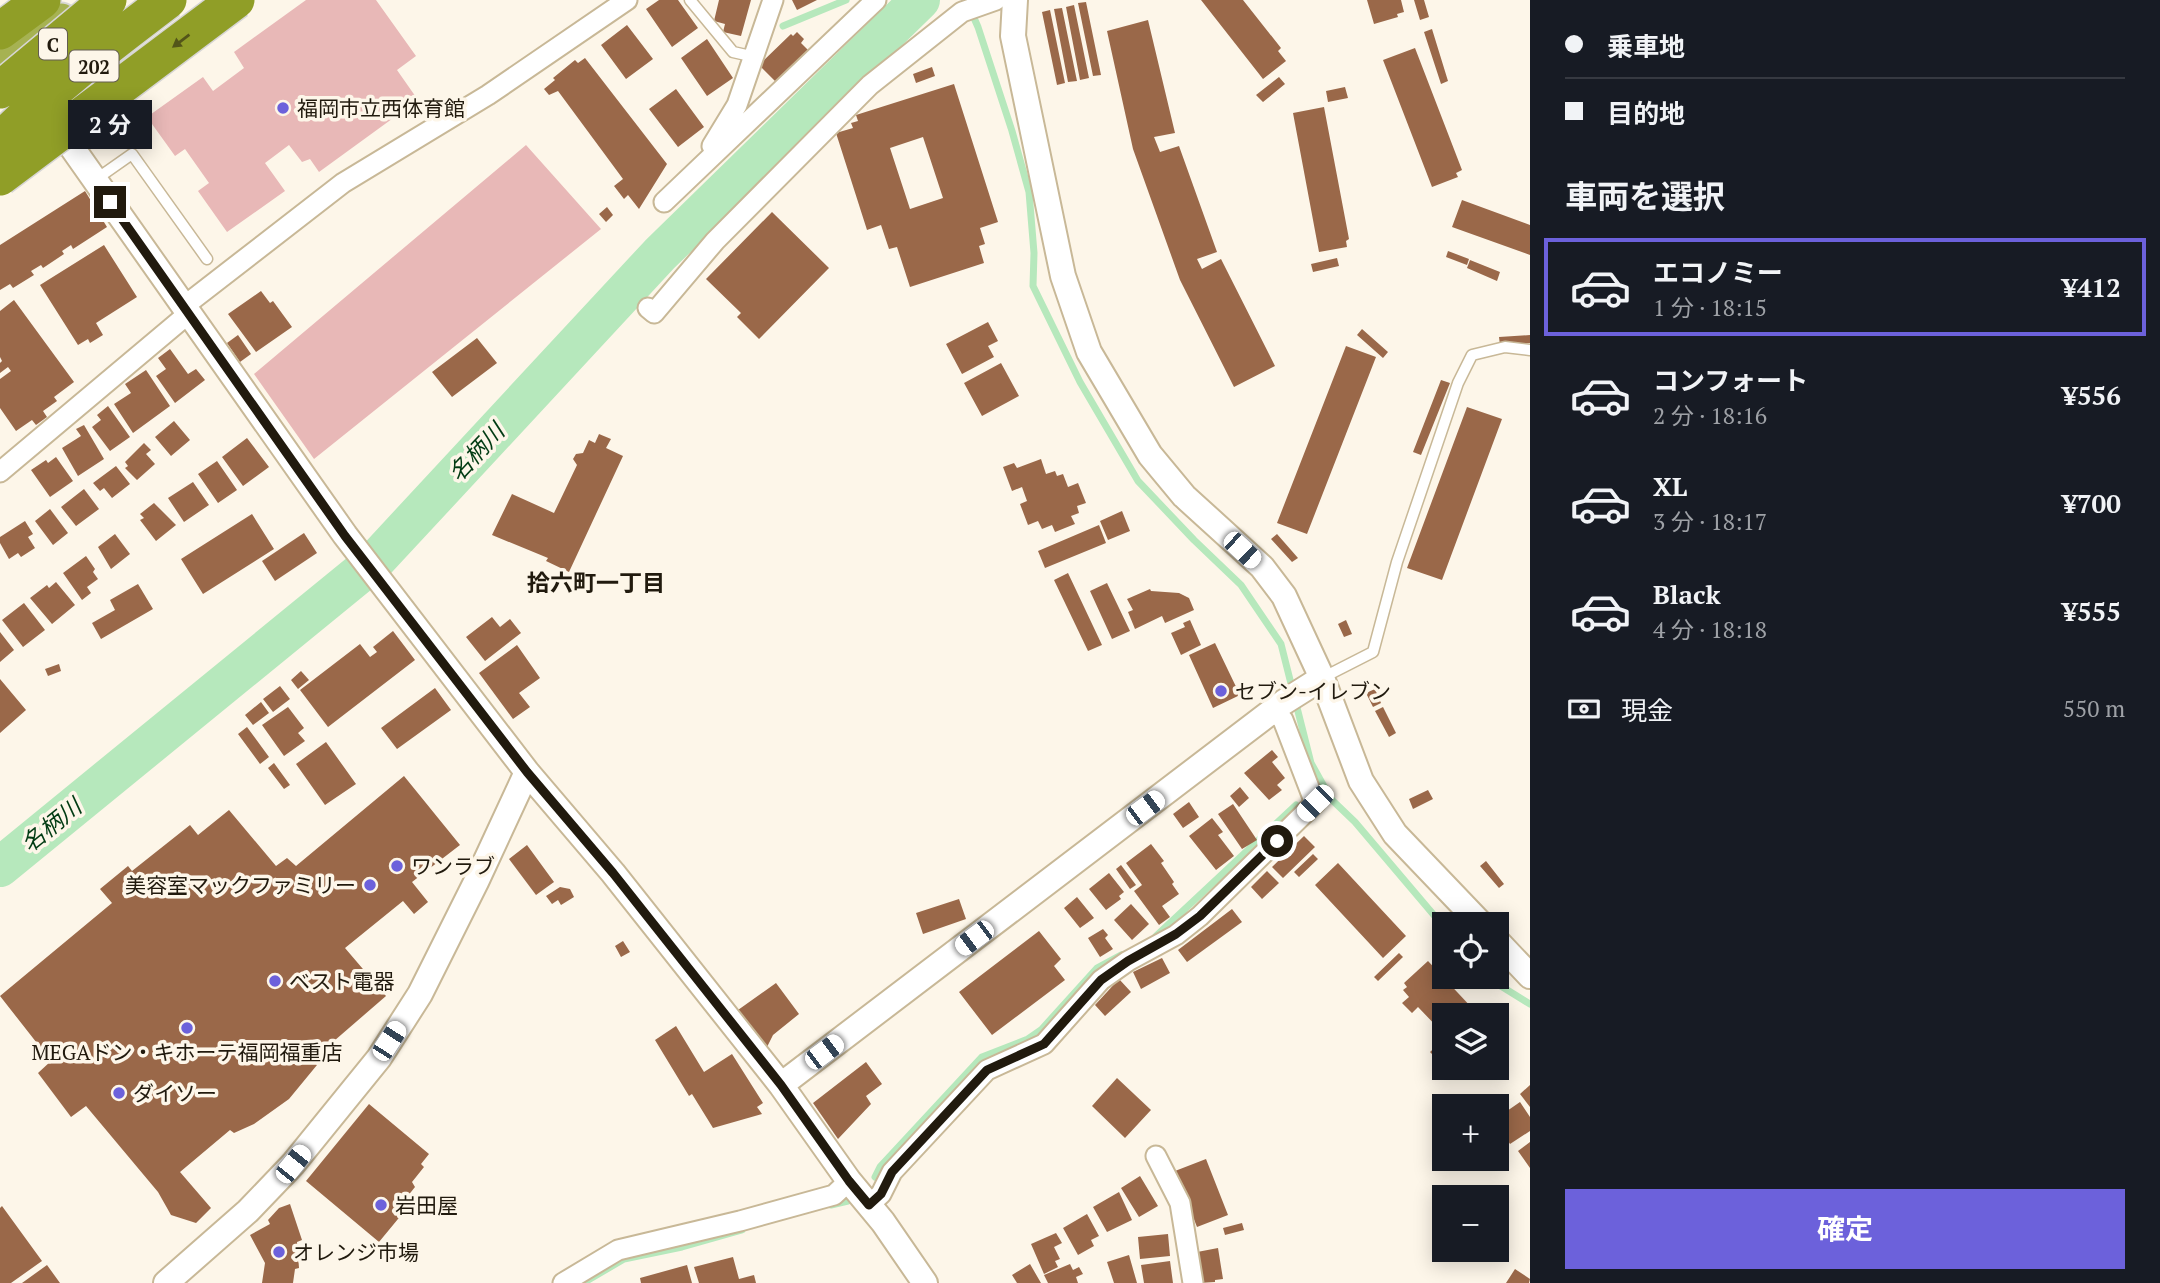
<!DOCTYPE html>
<html lang="ja">
<meta charset="utf-8">
<style>
:root{--surface:#171b24;--page:#20242c;--text:#f1f3f6;--muted:#9ea1a6;--line:#363941;--accent:#6c61db}
body{margin:0;font-family:"PT Serif","Noto Sans JP",serif;background:var(--page);color:var(--text);height:100vh;display:flex;flex-direction:column;font-size:26px;white-space:nowrap}
*{box-sizing:border-box;margin:0}
p{font-size:23px;color:var(--muted)}
.icon{flex:none;width:38px;height:38px;fill:none;stroke:currentColor;stroke-width:2;stroke-linecap:round;stroke-linejoin:round}
.map{position:relative;flex:1;overflow:hidden}
.sheet{display:flex;flex-direction:column;background:var(--surface);width:630px}
.sheet>*{flex:none}
.banner{display:grid;align-content:center;height:154px;padding:0 35px;background:var(--surface)}
.fabs{position:absolute;left:1432px;top:912px;display:grid;gap:14px}
.fabs a{display:grid;place-items:center;width:77px;height:77px;border-radius:0px;background:var(--surface);box-shadow:0 4px 18px #0003;font-size:35px}
.end{position:absolute;width:32px;height:32px;margin:-16px;border:9px solid #211a0e;background:#fff;box-shadow:0 0 0 4px #fff}
.from{border-radius:50%}
.bubble{position:absolute;height:49px;border-radius:0px;background:var(--surface);box-shadow:0 4px 18px #0003;font-size:23px;font-weight:700;line-height:49px;text-align:center}
.car{position:absolute;width:21px;height:42px;margin:-21px -10px;border-radius:9px;box-shadow:0 0 5px 2px #0007;background:linear-gradient(#fff 24%,#345 0 40%,#fff 0 76%,#345 0 86%,#fff 0)}
.banner b{display:flex;align-items:center;gap:24px;height:66px;font-size:26px}
.banner b+b{border-top:2px solid var(--line)}
.banner i{width:18px;height:18px;background:var(--text)}
ul{padding:0;list-style:none}
li{display:flex;align-items:center;gap:21px;height:98px;margin:0 14px 10px;padding:0 21px;border:4px solid transparent;border-radius:0px}
li div{flex:1}
li b{display:block;font-size:26px}
li em{font-style:normal;font-weight:700}
li.current{border-color:var(--accent)}
li>.icon{width:63px;height:63px;stroke-width:1.5}
h2{padding:0 35px;font-size:32px;line-height:84px}
.pay{display:flex;align-items:center;gap:18px;height:77px;padding:0 35px;font-size:26px}
.pay p{margin-inline-start:auto}
.primary-button{display:flex;gap:14px;margin-top:auto;padding:14px 35px}
.primary-button a{flex:1;height:80px;border-radius:0px;background:var(--accent);color:#fff;font-size:28px;font-weight:700;line-height:80px;text-align:center}
main{display:flex;flex:1;min-height:0}
.map>svg:first-child{display:block}
.green{fill:#e8b8b7}
.lines{fill:none;stroke-linecap:round;stroke-linejoin:round}
.stream{stroke:#b6e8bc;stroke-width:7}
.river{stroke:#b6e8bc;stroke-width:40}
.building{fill:#9a6849;fill-rule:evenodd}
.service-casing{stroke:#c8b897;stroke-width:13}
.minor-casing{stroke:#c8b897;stroke-width:23}
.tertiary-casing{stroke:#c8b897;stroke-width:28}
.trunk-casing{stroke:#d7d6d4;stroke-width:37}
.motorway-casing{stroke:#d7d6d4;stroke-width:40}
.service{stroke:#fff;stroke-width:10}
.minor{stroke:#fff;stroke-width:19}
.tertiary{stroke:#fff;stroke-width:24}
.trunk{stroke:#a6b252;stroke-width:33}
.motorway{stroke:#909e27;stroke-width:37}
.motorway-bridge-casing{stroke:#d7d6d4;stroke-width:40;stroke-linecap:butt}
.motorway-bridge{stroke:#909e27;stroke-width:37}
.oneway{fill:#535519}
.route{stroke:#211a0e;stroke-width:9}
.poi-dot{fill:#6c61db;stroke:#fdf6e9;stroke-width:2.5}
.labels{text-anchor:middle;dominant-baseline:central;stroke-width:7;stroke-linejoin:round;paint-order:stroke}
.shield{fill:#fdf6e9;stroke:#635c50;stroke-width:2}
.shield-label{font-size:19px;font-weight:bold;fill:#211a0e}
.poi-label{font-size:21px;fill:#211a0e;stroke:#fdf6e9;text-anchor:start}
.water-label{font-size:23px;font-style:italic;fill:#013b13;stroke:#fdf6e9}
.neighbourhood-label{font-size:23px;font-weight:bold;fill:#211a0e;stroke:#fdf6e9}
</style>
<main>
<div class="map">
<svg width="1530" height="1283" viewBox="0 0 1530 1283">
<rect width="100%" height="100%" fill="#fdf6e9"/>
<path class="green" d="M306,0H376L416,56L397,70L418,100L319,172L310,159L302,162L289,145L265,163L285,191L227,232L198,191L209,183L185,149L175,156L147,117L203,77L213,91L244,68L234,52Z
M526,145L601,229L314,459L254,374Z"/>
<g class="lines">
<path class="stream" d="M966,0L978,27L1012,131L1029,192L1034,253L1033,286L1080,382L1138,481L1194,540L1241,585L1281,644L1311,763L1331,799L1355,822L1444,927
M783,26L846,0
M1156,936L1296,805
M1490,976L1496,983L1530,1004
M875,1177L880,1167L982,1057L1028,1039L1041,1030L1097,968L1121,955
M831,1205L848,1201
M583,1283L624,1259L682,1247L742,1230"/>
<path class="river" d="M0,867L376,560L660,254L920,0"/>
</g>
<path class="building" d="M659,0H678L698,28L672,47L646,9Z
M719,0H751L741,36L723,32L725,24L714,21Z
M792,0H817L797,10Z
M1201,0H1243L1281,48L1278,51L1286,61L1263,79Z
M1367,0H1401L1404,12L1397,14L1398,17L1374,24Z
M1414,0H1424L1429,17L1420,20Z
M1086,2L1101,75L1093,76L1078,3Z
M1074,5L1089,78L1080,80L1066,7Z
M1062,8L1077,81L1068,82L1054,9Z
M1050,10L1065,83L1057,85L1042,12Z
M1148,20L1175,133L1154,137L1160,152L1179,146L1217,252L1197,259L1202,269L1221,259L1275,366L1234,387L1180,280L1133,149L1107,31Z
M627,25L653,59L626,79L601,45Z
M1432,29L1448,81L1441,84L1424,32Z
M797,32L804,39L801,43L809,51L777,83L759,65L791,34L793,36Z
M707,39L733,78L707,96L681,58Z
M1415,48L1462,170L1456,173L1458,177L1432,187L1383,60Z
M585,58L667,164L639,209L628,195L624,199L614,186L623,179L558,91L549,95L544,89L555,80L553,78L575,60L578,63Z
M932,67L935,76L916,83L913,74Z
M1279,77L1285,84L1263,102L1256,95Z
M954,84L998,222L980,228L985,244L979,246L984,263L910,287L897,247L889,249L881,225L867,230L836,133L853,128L851,123L858,121L856,115ZM923,137L943,198L910,209L890,148Z
M1345,87L1348,98L1328,102L1326,91Z
M676,89L704,127L678,147L649,109Z
M1324,107L1349,239L1346,241L1347,247L1319,252L1293,113Z
M85,191L107,227L73,249L71,245L62,251L64,254L43,268L41,265L31,271L34,275L13,288L10,284L0,290V245Z
M1462,200L1530,225V255L1452,227Z
M607,207L613,215L606,222L599,214Z
M772,212L829,268L759,339L737,317L741,313L706,279Z
M104,245L137,297L96,323L103,335L90,343L88,339L78,345L40,285Z
M1448,251L1469,259L1467,265L1446,257Z
M1337,258L1339,266L1313,272L1311,264Z
M1470,260L1500,272L1497,281L1467,268Z
M261,291L270,303L273,301L292,327L256,352L228,314Z
M14,300L74,382L54,397L57,401L43,411L47,417L36,425L32,420L16,431L0,408V379L11,371L8,367L0,373V363L2,361L0,357V311Z
M988,322L998,341L988,346L994,357L962,374L946,344Z
M1362,329L1388,352L1383,358L1357,335Z
M238,335L251,354L240,362L227,343Z
M1530,335V343L1500,345L1499,337Z
M477,338L497,363L452,397L432,372Z
M1346,346L1376,357L1307,534L1277,523Z
M170,349L188,374L196,369L205,380L175,403L156,376L166,369L158,358Z
M1001,363L1019,396L982,416L964,383Z
M146,370L170,406L133,433L114,404L131,393L125,384Z
M1441,380L1450,383L1421,455L1413,452Z
M108,406L130,437L110,451L92,427L101,420L97,415Z
M1467,407L1502,419L1442,580L1407,568Z
M174,421L190,440L171,456L155,437Z
M84,425L104,459L78,476L62,448L81,436L76,429Z
M599,434L611,439L606,448L623,456L569,572L546,561L548,558L492,535L512,494L554,513L577,465L573,459L576,454L583,453L589,440L595,443Z
M247,438L269,467L243,486L222,457Z
M144,443L151,450L146,454L155,464L137,480L125,468L128,466L125,462Z
M56,457L73,481L50,497L31,470L46,460L48,463Z
M1041,459L1046,474L1055,471L1057,476L1063,474L1068,487L1078,483L1086,503L1077,506L1079,513L1071,516L1075,524L1055,532L1052,525L1042,529L1038,521L1028,525L1020,504L1027,501L1022,487L1012,491L1003,467L1014,463L1017,468Z
M217,461L237,490L218,503L198,474Z
M116,466L130,484L112,498L104,488L100,491L93,483Z
M193,482L209,505L184,522L168,498Z
M84,489L99,509L76,526L61,507Z
M154,503L176,525L156,541L140,520L144,518L140,514Z
M50,509L68,533L53,545L35,521Z
M1122,511L1130,531L1108,540L1100,521Z
M252,514L274,549L203,594L181,559Z
M25,521L33,534L28,537L35,548L21,557L18,553L9,559L0,543V537Z
M1099,525L1106,543L1045,568L1038,551Z
M304,533L317,553L275,581L262,561Z
M115,534L130,554L111,569L98,547Z
M1277,534L1298,558L1292,562L1271,539Z
M86,556L95,569L93,572L98,579L87,587L91,593L82,600L63,573Z
M1068,573L1102,645L1088,651L1054,580Z
M56,582L75,605L52,624L30,598L47,585L49,588Z
M1107,583L1130,631L1112,639L1090,591Z
M138,584L153,609L101,639L92,623L115,610L110,600Z
M1150,589L1151,591L1179,593L1189,598L1194,610L1165,623L1162,616L1135,629L1128,612L1133,610L1127,599Z
M24,603L45,630L23,647L2,620Z
M492,617L500,627L510,619L521,633L485,661L466,637Z
M1190,620L1201,645L1181,655L1171,633L1185,627L1183,623Z
M1346,620L1352,634L1344,637L1338,624Z
M393,631L415,660L328,727L300,690L360,644L370,657L377,652L373,647Z
M0,632L14,650L0,662Z
M1215,643L1240,695L1213,708L1189,655Z
M517,645L540,678L519,693L530,707L513,719L479,673Z
M59,664L61,671L48,676L45,669Z
M301,671L309,680L298,689L291,680Z
M0,679L26,710L0,733Z
M280,686L290,699L273,712L263,699Z
M435,688L451,710L397,749L381,728Z
M1375,689L1381,703L1373,707L1366,693Z
M261,702L269,713L253,725L245,715Z
M288,707L304,728L298,733L305,741L284,756L262,725Z
M1383,707L1396,733L1389,737L1375,711Z
M247,727L269,757L260,764L238,734Z
M326,742L356,784L325,805L296,764Z
M1272,750L1278,757L1272,762L1285,778L1277,785L1282,790L1269,800L1244,773Z
M274,763L290,785L284,789L268,768Z
M404,776L460,845L412,882L428,902L414,914L403,901L345,948L386,996L312,1060L317,1065L289,1099L254,1124L234,1133L230,1130L180,1172L211,1208L196,1223L171,1215L158,1192L86,1106L71,1117L38,1073L51,1061L0,996L112,903L100,889L128,866L132,871L190,825L198,835L229,810L276,866L287,858L296,866Z
M1240,787L1249,798L1239,807L1230,796Z
M1428,790L1433,799L1413,809L1409,799Z
M1189,802L1199,817L1183,828L1173,814Z
M1233,804L1257,840L1242,849L1218,814Z
M1212,818L1223,832L1218,835L1234,856L1216,870L1189,836Z
M1304,836L1315,847L1283,878L1272,867Z
M1151,844L1164,861L1161,863L1174,882L1172,884L1179,894L1162,906L1170,917L1159,925L1134,891L1142,885L1126,863Z
M527,845L554,882L536,895L509,859Z
M1313,854L1318,859L1299,877L1294,872Z
M1486,861L1504,884L1499,888L1480,866Z
M1338,863L1406,936L1383,958L1315,885Z
M1121,865L1136,885L1130,889L1116,869Z
M1267,871L1279,883L1262,899L1251,887Z
M1109,873L1124,892L1119,896L1121,899L1106,910L1089,889Z
M560,887L570,889L574,897L561,905L558,900L552,904L546,896Z
M1077,897L1094,918L1080,928L1064,908Z
M959,899L966,919L923,934L916,913Z
M1131,904L1149,924L1132,940L1114,920Z
M1232,909L1242,922L1187,962L1178,950Z
M1103,929L1108,935L1105,938L1113,949L1100,957L1088,938Z
M1039,931L1061,959L1054,966L1065,980L992,1035L959,992Z
M623,941L630,952L621,957L615,946Z
M1399,953L1403,957L1378,981L1374,977Z
M1162,958L1170,973L1141,989L1133,972Z
M1428,961L1473,1009L1467,1015H1444L1442,1032L1418,1007L1412,1013L1402,1003L1409,997L1403,990L1407,987L1404,983Z
M1119,979L1131,992L1105,1016L1095,1005Z
M776,983L799,1014L773,1035L766,1049L738,1010Z
M676,1026L704,1072L732,1054L763,1103L757,1107L762,1114L713,1128L692,1094L689,1096L655,1040Z
M1444,1039V1066L1430,1052Z
M866,1062L882,1084L866,1096L871,1104L838,1139L813,1103Z
M1117,1078L1151,1110L1125,1138L1092,1106Z
M1530,1085V1107L1520,1094Z
M1520,1102L1530,1117V1131L1510,1144L1498,1126L1507,1111Z
M369,1104L429,1154L421,1164L424,1167L412,1182L415,1187L407,1197L412,1202L379,1242L306,1181Z
M1530,1142V1168L1518,1151Z
M1206,1159L1228,1215L1197,1227L1175,1171Z
M1140,1176L1158,1206L1139,1217L1121,1188Z
M1119,1192L1132,1220L1107,1232L1093,1207Z
M290,1204L302,1240L297,1242L299,1268L295,1269L293,1283H262L265,1263L250,1235L270,1224L268,1220L279,1208Z
M2,1206L42,1261L11,1283H0V1208Z
M1087,1214L1099,1236L1091,1240L1094,1246L1078,1255L1063,1228Z
M1242,1223L1244,1230L1225,1235L1223,1228Z
M1056,1233L1062,1243L1054,1247L1060,1259L1055,1261L1058,1267L1044,1274L1031,1244Z
M1168,1234L1170,1256L1140,1259L1138,1237Z
M1218,1248L1223,1279L1215,1280V1282L1199,1283L1192,1253Z
M1129,1255L1137,1283H1114L1107,1262Z
M733,1257L739,1279L754,1275L756,1283H699L694,1267Z
M1170,1261L1173,1283H1144L1141,1265Z
M1030,1264L1041,1283H1017L1012,1275Z
M1070,1264L1073,1270L1079,1267L1083,1274L1076,1277L1078,1283H1048L1044,1275Z
M47,1265L60,1283H22Z
M687,1265L692,1283H641L640,1278Z
M1515,1269L1530,1279L1529,1283H1506Z"/>
<g class="lines">
<g class="service-casing">
<path id="service" d="M690,0L733,52L755,57
M95,180L132,154L207,259
M1322,678L1373,652L1397,562L1458,383L1472,355L1505,347L1530,350"/>
</g>
<g class="minor-casing">
<path id="minor" d="M712,146L737,105L773,0
M664,202L876,0
M183,307L343,183L488,95L627,0
M648,308L654,313L715,241L870,85L962,12L996,0
M0,472L188,314
M1156,1156L1180,1203L1193,1283
M869,1205L881,1194L892,1172L987,1070L1044,1044L1101,980L1128,961L1176,935L1200,916L1315,803L1283,720L1273,710
M563,1283L618,1250L740,1221L834,1195L849,1181"/>
</g>
<g class="tertiary-casing">
<path id="tertiary" d="M1015,0L1013,36L1063,276L1089,352L1150,455L1184,496L1262,567L1284,596L1322,678L1361,781L1395,834L1481,924
M52,119L345,535L527,772L613,873L781,1085L849,1181L883,1222L925,1283
M1496,940L1530,976
M781,1085L1284,702L1322,678
M166,1283L248,1211L293,1164L379,1058L420,994L476,882L527,772"/>
</g>
<g class="trunk-casing">
<path id="trunk" d="M0,63L61,20"/>
</g>
<g class="motorway-casing">
<path id="motorway" d="M0,31L42,0"/>
</g>
<use href="#service" class="service"/>
<use href="#minor" class="minor"/>
<use href="#tertiary" class="tertiary"/>
<use href="#trunk" class="trunk"/>
<use href="#motorway" class="motorway"/>
<g class="motorway-bridge-casing">
<path id="motorway-bridge" d="M0,90L108,0
M0,141C51,89 110,44 168,0
M0,177L236,0"/>
</g>
<use href="#motorway-bridge" class="motorway-bridge"/>
</g>
<defs><path id="oneway-solid" d="M-6-.8H1V-3.2L6.5 0L1 3.2V.8H-6Z" transform="scale(1.75)"/></defs>
<use class="oneway" href="#oneway-solid" transform="translate(181 41) rotate(143)"/>
<g class="lines">
<path class="route" d="M110,202L345,536L527,772L613,873L781,1085L849,1181L869,1205L881,1194L892,1172L987,1070L1044,1044L1101,980L1128,961L1176,934L1200,916L1277,841"/>
</g>
<g class="poi-dot">
<circle cx="283" cy="108" r="7"/>
<circle cx="1221" cy="691" r="7"/>
<circle cx="397" cy="866" r="7"/>
<circle cx="370" cy="885" r="7"/>
<circle cx="275" cy="981" r="7"/>
<circle cx="187" cy="1028" r="7"/>
<circle cx="119" cy="1093" r="7"/>
<circle cx="381" cy="1205" r="7"/>
<circle cx="279" cy="1252" r="7"/>
</g>
<g class="labels">
<g class="shield">
<rect x="39" y="28.5" width="28" height="31" rx="5"/>
<rect x="69.5" y="50.5" width="49" height="31" rx="5"/>
</g>
<g class="shield-label">
<text x="53" y="44">C</text>
<text x="94" y="66">202</text>
</g>
<g class="poi-label">
<text x="297" y="108">福岡市立西体育館</text>
<text x="1235" y="691">セブン-イレブン</text>
<text x="411" y="866">ワンラブ</text>
<text x="356" y="885" text-anchor="end">美容室マックファミリー</text>
<text x="289" y="981">ベスト電器</text>
<text x="187" y="1052" text-anchor="middle">MEGAドン・キホーテ福岡福重店</text>
<text x="133" y="1093">ダイソー</text>
<text x="395" y="1205">岩田屋</text>
<text x="293" y="1252">オレンジ市場</text>
</g>
<g class="water-label">
<text transform="translate(476 452) rotate(-47)">名柄川</text>
<text transform="translate(51 825) rotate(-39)">名柄川</text>
</g>
<g class="neighbourhood-label">
<text x="596" y="582">拾六町一丁目</text>
</g>
</g>
</svg>
<div class="fabs">
<a><svg class="icon" aria-label="locate" viewBox="0 0 24 24"><circle cx="12" cy="12" r="6"/><path d="M12 2v4M12 18v4M2 12h4M18 12h4"/></svg></a>
<a><svg class="icon" aria-label="layers" viewBox="0 0 24 24"><path d="M12 4l9 5-9 5-9-5zM3 14l9 5 9-5"/></svg></a>
<a>+</a>
<a>−</a>
</div>
<i class="end from" style="left:1277px;top:841px"></i>
<i class="end" style="left:110px;top:202px"></i>
<div class="bubble" style="left:68px;top:100px;width:84px">2 分</div>
<i class="car" style="left:1242px;top:550px;rotate:133deg"></i>
<i class="car" style="left:1315px;top:803px;rotate:225deg"></i>
<i class="car" style="left:1145px;top:808px;rotate:53deg"></i>
<i class="car" style="left:974px;top:938px;rotate:233deg"></i>
<i class="car" style="left:389px;top:1041px;rotate:33deg"></i>
<i class="car" style="left:824px;top:1052px;rotate:53deg"></i>
<i class="car" style="left:293px;top:1164px;rotate:39deg"></i>
</div>
<section class="sheet">
<div class="banner">
<b><i class="from"></i>乗車地</b>
<b><i></i>目的地</b>
</div>
<h2>車両を選択</h2>
<ul>
<li class="current"><svg class="icon" aria-label="car" viewBox="0 0 24 24"><path d="M5 17H2v-5l4-1 3-4h7l3 4 3 1v5h-3M9 17h6M6 11h13"/><circle cx="7" cy="17" r="2"/><circle cx="17" cy="17" r="2"/></svg><div><b>エコノミー</b><p>1 分 · 18:15</p></div><em>¥412</em></li>
<li><svg class="icon" aria-label="car" viewBox="0 0 24 24"><path d="M5 17H2v-5l4-1 3-4h7l3 4 3 1v5h-3M9 17h6M6 11h13"/><circle cx="7" cy="17" r="2"/><circle cx="17" cy="17" r="2"/></svg><div><b>コンフォート</b><p>2 分 · 18:16</p></div><em>¥556</em></li>
<li><svg class="icon" aria-label="car" viewBox="0 0 24 24"><path d="M5 17H2v-5l4-1 3-4h7l3 4 3 1v5h-3M9 17h6M6 11h13"/><circle cx="7" cy="17" r="2"/><circle cx="17" cy="17" r="2"/></svg><div><b>XL</b><p>3 分 · 18:17</p></div><em>¥700</em></li>
<li><svg class="icon" aria-label="car" viewBox="0 0 24 24"><path d="M5 17H2v-5l4-1 3-4h7l3 4 3 1v5h-3M9 17h6M6 11h13"/><circle cx="7" cy="17" r="2"/><circle cx="17" cy="17" r="2"/></svg><div><b>Black</b><p>4 分 · 18:18</p></div><em>¥555</em></li>
</ul>
<div class="pay"><svg class="icon" aria-label="cash" viewBox="0 0 24 24"><path d="M3 7h18v10H3z"/><circle cx="12" cy="12" r="2"/></svg>現金<p>550 m</p></div>
<div class="primary-button"><a>確定</a></div>
</section>
</main>
